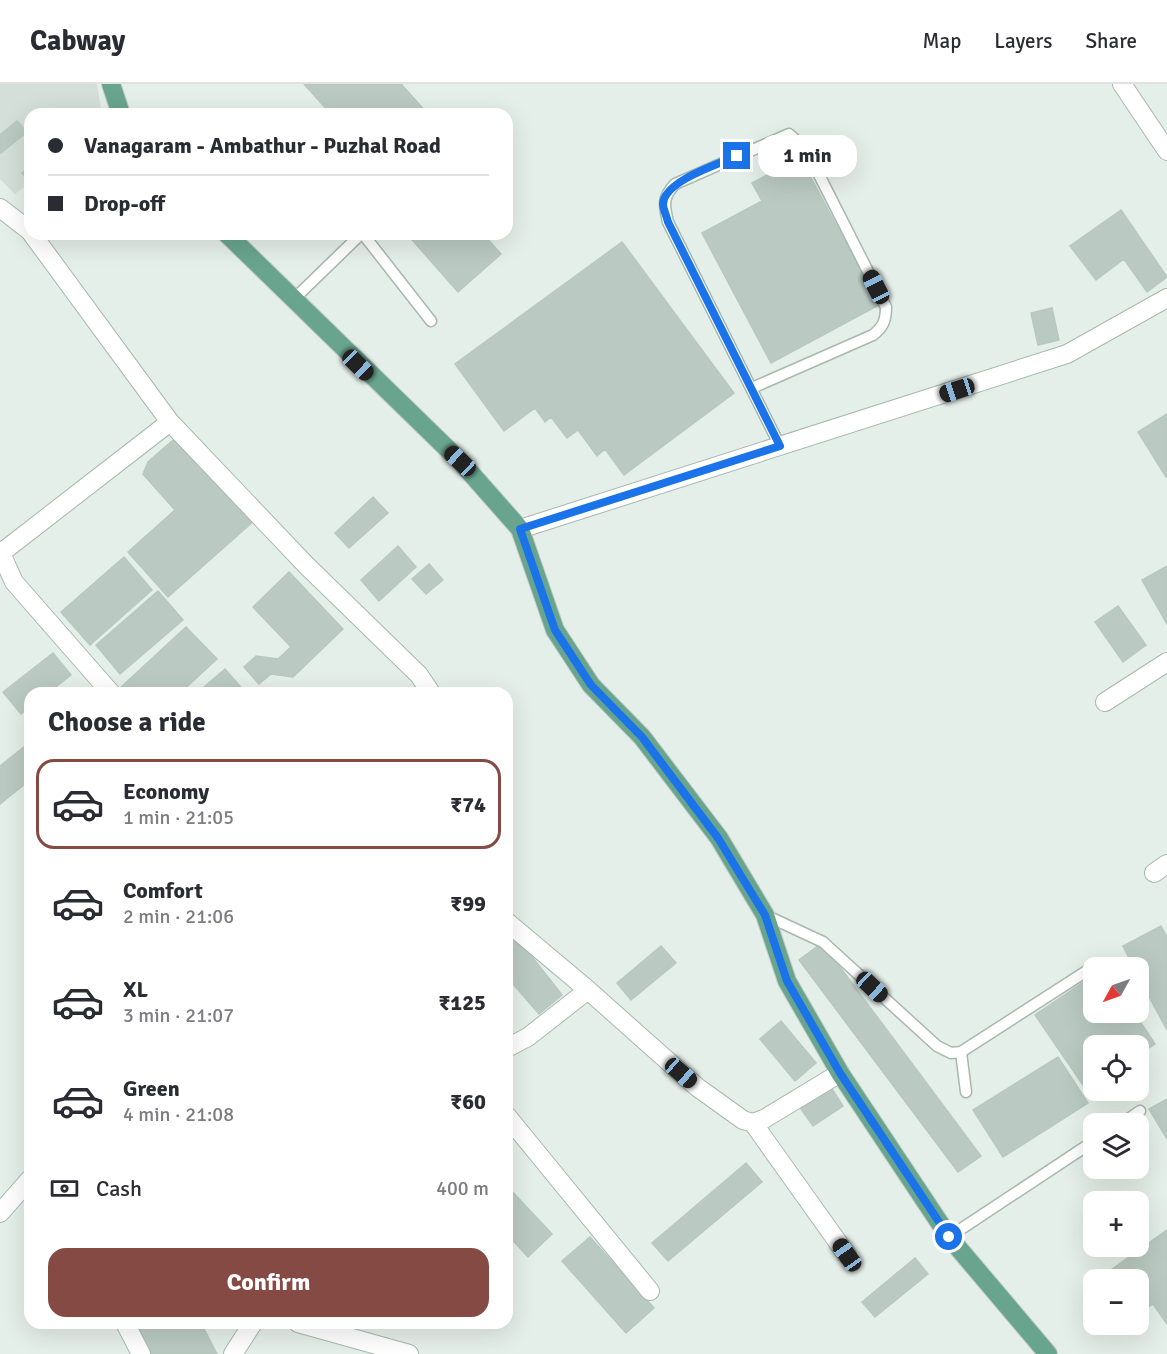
<!DOCTYPE html>
<meta charset="utf-8">
<style>
:root{--surface:#fff;--page:#f7f7f7;--text:#2b2b33;--muted:#7c7c81;--line:#e1e1e2;--accent:#864a45}
body{margin:0;font-family:Signika,sans-serif;background:var(--page);color:var(--text);height:100vh;display:flex;flex-direction:column;font-size:22px;white-space:nowrap}
*{box-sizing:border-box;margin:0}
p{font-size:20px;color:var(--muted)}
.icon{flex:none;width:33px;height:33px;fill:none;stroke:currentColor;stroke-width:2;stroke-linecap:round;stroke-linejoin:round}
.map{position:relative;flex:1;overflow:hidden}
.panel{position:absolute;left:24px;top:603px;width:489px;height:642px;display:flex;flex-direction:column;background:var(--surface);border-radius:18px;box-shadow:0 6px 24px #0002}
.panel>*{flex:none}
.guide{position:absolute;left:24px;top:24px;width:489px;height:132px;border-radius:18px;box-shadow:0 6px 24px #0002;display:grid;align-content:center;height:132px;padding:0 24px;background:var(--surface)}
.needle{width:39px;rotate:230deg}
.buttons{position:absolute;left:1083px;top:873px;display:grid;gap:12px}
.buttons a{display:grid;place-items:center;width:66px;height:66px;border-radius:12px;background:var(--surface);box-shadow:0 6px 24px #0002;font-size:30px}
.end{position:absolute;width:27px;height:27px;margin:-14px;border:8px solid #1a73e8;background:#fff;box-shadow:0 0 0 3px #fff}
.from{border-radius:50%}
.bubble{position:absolute;height:42px;border-radius:18px;background:var(--surface);box-shadow:0 6px 24px #0002;font-size:20px;font-weight:700;line-height:42px;text-align:center}
.car{position:absolute;width:18px;height:36px;margin:-18px -9px;border-radius:8px;box-shadow:0 0 4px 2px #0007;background:linear-gradient(#222 24%,#8ab4d8 0 40%,#222 0 76%,#8ab4d8 0 86%,#222 0)}
.guide b{display:flex;align-items:center;gap:21px;height:57px;font-size:22px}
.guide b+b{border-top:2px solid var(--line)}
.guide i{width:15px;height:15px;background:var(--text)}
ul{padding:0;list-style:none}
li{display:flex;align-items:center;gap:18px;height:90px;margin:0 12px 9px;padding:0 12px;border:3px solid transparent;border-radius:18px}
li div{flex:1}
li b{display:block;font-size:22px}
li em{font-style:normal;font-weight:700}
li.active{border-color:var(--accent)}
li>.icon{width:54px;height:54px;stroke-width:1.5}
h2{padding:0 24px;font-size:27px;line-height:72px}
.pay{display:flex;align-items:center;gap:15px;height:66px;padding:0 24px;font-size:22px}
.pay p{margin-inline-start:auto}
.button{display:flex;gap:12px;margin-top:auto;padding:12px 24px}
.button a{flex:1;height:69px;border-radius:18px;background:var(--accent);color:#fff;font-size:24px;font-weight:700;line-height:69px;text-align:center}
header{display:flex;align-items:center;gap:36px;box-sizing:border-box;height:84px;padding:0 30px;background:var(--surface);border-bottom:2px solid var(--line)}
header strong{font-size:28px}
nav{display:flex;gap:33px;margin-inline-start:auto;font-size:21px}
.map>svg:first-child{display:block}
.built{fill:#d3dfd8}
.building{fill:#bacac2;stroke:#b7c9bf;stroke-width:1.5}
.lines{fill:none;stroke-linecap:round;stroke-linejoin:round}
.service-casing{stroke:#a7b8b0;stroke-width:13}
.minor-casing{stroke:#a7b8b0;stroke-width:20}
.primary-casing{stroke:#c1cac7;stroke-width:20}
.service{stroke:#fff;stroke-width:10}
.minor{stroke:#fff;stroke-width:18}
.primary{stroke:#69a58e;stroke-width:18}
.route{stroke:#1a73e8;stroke-width:8}
</style>
<header>
<strong>Cabway</strong>
<nav><a>Map</a><a>Layers</a><a>Share</a></nav>
</header>
<div class="map">
<svg width="1167" height="1270" viewBox="0 0 1167 1270">
<rect width="100%" height="100%" fill="#e5efe9"/>
<path class="built" d="M0,0H97L102,30H30V98L15,110L0,95Z"/>
<path class="building" d="M304,0H401L428,30H331Z
M17,37L27,48L1,69L0,51Z
M800,73L879,221L771,279L702,149L762,117L752,99Z
M30,82V99L22,89Z
M1121,126L1167,193L1147,208L1124,175L1096,196L1070,162Z
M407,150H483L501,170L458,208Z
M622,158L734,309L624,391L605,365L597,372L578,346L567,354L551,333L545,338L535,324L504,347L455,280Z
M1052,224L1059,256L1038,261L1031,229Z
M1167,330V393H1166L1138,348Z
M180,350L255,436L168,513L128,468L175,426L143,390L148,378Z
M373,413L388,429L349,464L335,449Z
M398,462L416,483L379,517L361,496Z
M124,473L152,506L90,561L61,528Z
M429,480L443,496L426,510L412,495Z
M1167,482V540L1142,496Z
M289,488L343,545L293,593L271,590L259,600L244,583L256,572L278,575L291,563L253,523Z
M158,507L183,536L120,590L96,561Z
M1118,522L1146,561L1123,578L1095,538Z
M186,543L217,575L180,609H123L119,605Z
M53,569L71,591L48,609H30V623L21,630L3,608Z
M225,585L246,609H197Z
M30,658V696L0,720V682Z
M1161,842L1167,853V946L1138,892V884H1134L1123,862Z
M507,853L512,859L518,855L562,911L539,930L507,893Z
M822,859L981,1072L958,1088L799,876Z
M661,862L676,879L631,916L617,899Z
M1094,891V928H1134L1155,960L1138,971V962H1094V1002L1087,1007L1035,931Z
M781,937L816,979L795,997L760,955Z
M1058,973L1088,1019L1003,1073L973,1026Z
M827,997L843,1022L813,1042L796,1018Z
M1167,1015V1055L1149,1025Z
M746,1079L762,1098L668,1177L652,1159Z
M507,1102L552,1150L528,1173L507,1150Z
M1167,1146V1240L1153,1220L1138,1230V1196H1097Z
M590,1153L654,1224L626,1249L562,1177Z
M915,1174L928,1190L875,1233L862,1218Z
M1094,1198V1216L1085,1204Z
M135,1239H201L217,1270H152Z"/>
<g class="lines">
<g class="service-casing">
<path id="service" d="M363,150L431,237
M293,216L361,150
M752,304L873,251C883,243 886,237 886,223L806,65L789,50L675,100C662,114 664,121 668,138L780,362
M765,831L823,858L937,962L951,969L961,968L1096,881
M961,968L966,1008
M1121,1040L1140,1027
M949,1153L1094,1057"/>
</g>
<g class="minor-casing">
<path id="minor" d="M1122,0L1167,67
M0,124L30,147
M170,338L306,481L419,591L431,609
M520,445L1067,270L1167,214
M0,467L14,498L111,609
M1,469L170,338L32,150
M1105,618L1167,578
M1154,789L1167,780
M507,838L588,906
M507,964L528,953L588,906L697,1003L743,1036L753,1039L764,1035L840,989
M507,1032L650,1207
M753,1039L847,1171
M0,1129L30,1095
M125,1239L141,1270
M298,1239L409,1270
M233,1270L253,1239"/>
</g>
<g class="primary-casing">
<path id="primary" d="M111,0L121,30
M227,150L460,377L520,445L555,546L591,601L642,653L719,754L765,831L787,897L840,989L949,1153L1048,1270"/>
</g>
<use href="#service" class="service"/>
<use href="#minor" class="minor"/>
<use href="#primary" class="primary"/>
</g>
<g class="lines">
<path class="route" d="M737,72C719,80 664,97 663,120C663,125 667,133 668,138L780,362L520,445L555,546L591,601L642,653L718,754L765,831L787,897L840,989L949,1153"/>
</g>
</svg>
<div class="buttons">
<a><svg class="needle" viewBox="-14 -14 28 28"><path d="M0-13l5 13h-10z" fill="#e53935"/><path d="M0 13l5-13h-10z" fill="#7c7c81"/></svg></a>
<a><svg class="icon" aria-label="locate" viewBox="0 0 24 24"><circle cx="12" cy="12" r="6"/><path d="M12 2v4M12 18v4M2 12h4M18 12h4"/></svg></a>
<a><svg class="icon" aria-label="layers" viewBox="0 0 24 24"><path d="M12 4l9 5-9 5-9-5zM3 14l9 5 9-5"/></svg></a>
<a>+</a>
<a>−</a>
</div>
<i class="end from" style="left:949px;top:1153px"></i>
<i class="end" style="left:737px;top:72px"></i>
<div class="bubble" style="left:758px;top:51px;width:99px">1 min</div>
<i class="car" style="left:876px;top:203px;rotate:333deg"></i>
<i class="car" style="left:358px;top:281px;rotate:134deg"></i>
<i class="car" style="left:957px;top:306px;rotate:252deg"></i>
<i class="car" style="left:460px;top:377px;rotate:313deg"></i>
<i class="car" style="left:872px;top:903px;rotate:133deg"></i>
<i class="car" style="left:681px;top:989px;rotate:131deg"></i>
<i class="car" style="left:847px;top:1171px;rotate:325deg"></i>
<div class="guide">
<b><i class="from"></i>Vanagaram - Ambathur - Puzhal Road</b>
<b><i></i>Drop-off</b>
</div>
<section class="panel">
<h2>Choose a ride</h2>
<ul>
<li class="active"><svg class="icon" aria-label="car" viewBox="0 0 24 24"><path d="M5 17H2v-5l4-1 3-4h7l3 4 3 1v5h-3M9 17h6M6 11h13"/><circle cx="7" cy="17" r="2"/><circle cx="17" cy="17" r="2"/></svg><div><b>Economy</b><p>1 min · 21:05</p></div><em>₹74</em></li>
<li><svg class="icon" aria-label="car" viewBox="0 0 24 24"><path d="M5 17H2v-5l4-1 3-4h7l3 4 3 1v5h-3M9 17h6M6 11h13"/><circle cx="7" cy="17" r="2"/><circle cx="17" cy="17" r="2"/></svg><div><b>Comfort</b><p>2 min · 21:06</p></div><em>₹99</em></li>
<li><svg class="icon" aria-label="car" viewBox="0 0 24 24"><path d="M5 17H2v-5l4-1 3-4h7l3 4 3 1v5h-3M9 17h6M6 11h13"/><circle cx="7" cy="17" r="2"/><circle cx="17" cy="17" r="2"/></svg><div><b>XL</b><p>3 min · 21:07</p></div><em>₹125</em></li>
<li><svg class="icon" aria-label="car" viewBox="0 0 24 24"><path d="M5 17H2v-5l4-1 3-4h7l3 4 3 1v5h-3M9 17h6M6 11h13"/><circle cx="7" cy="17" r="2"/><circle cx="17" cy="17" r="2"/></svg><div><b>Green</b><p>4 min · 21:08</p></div><em>₹60</em></li>
</ul>
<div class="pay"><svg class="icon" aria-label="cash" viewBox="0 0 24 24"><path d="M3 7h18v10H3z"/><circle cx="12" cy="12" r="2"/></svg>Cash<p>400 m</p></div>
<div class="button"><a>Confirm</a></div>
</section>
</div>
